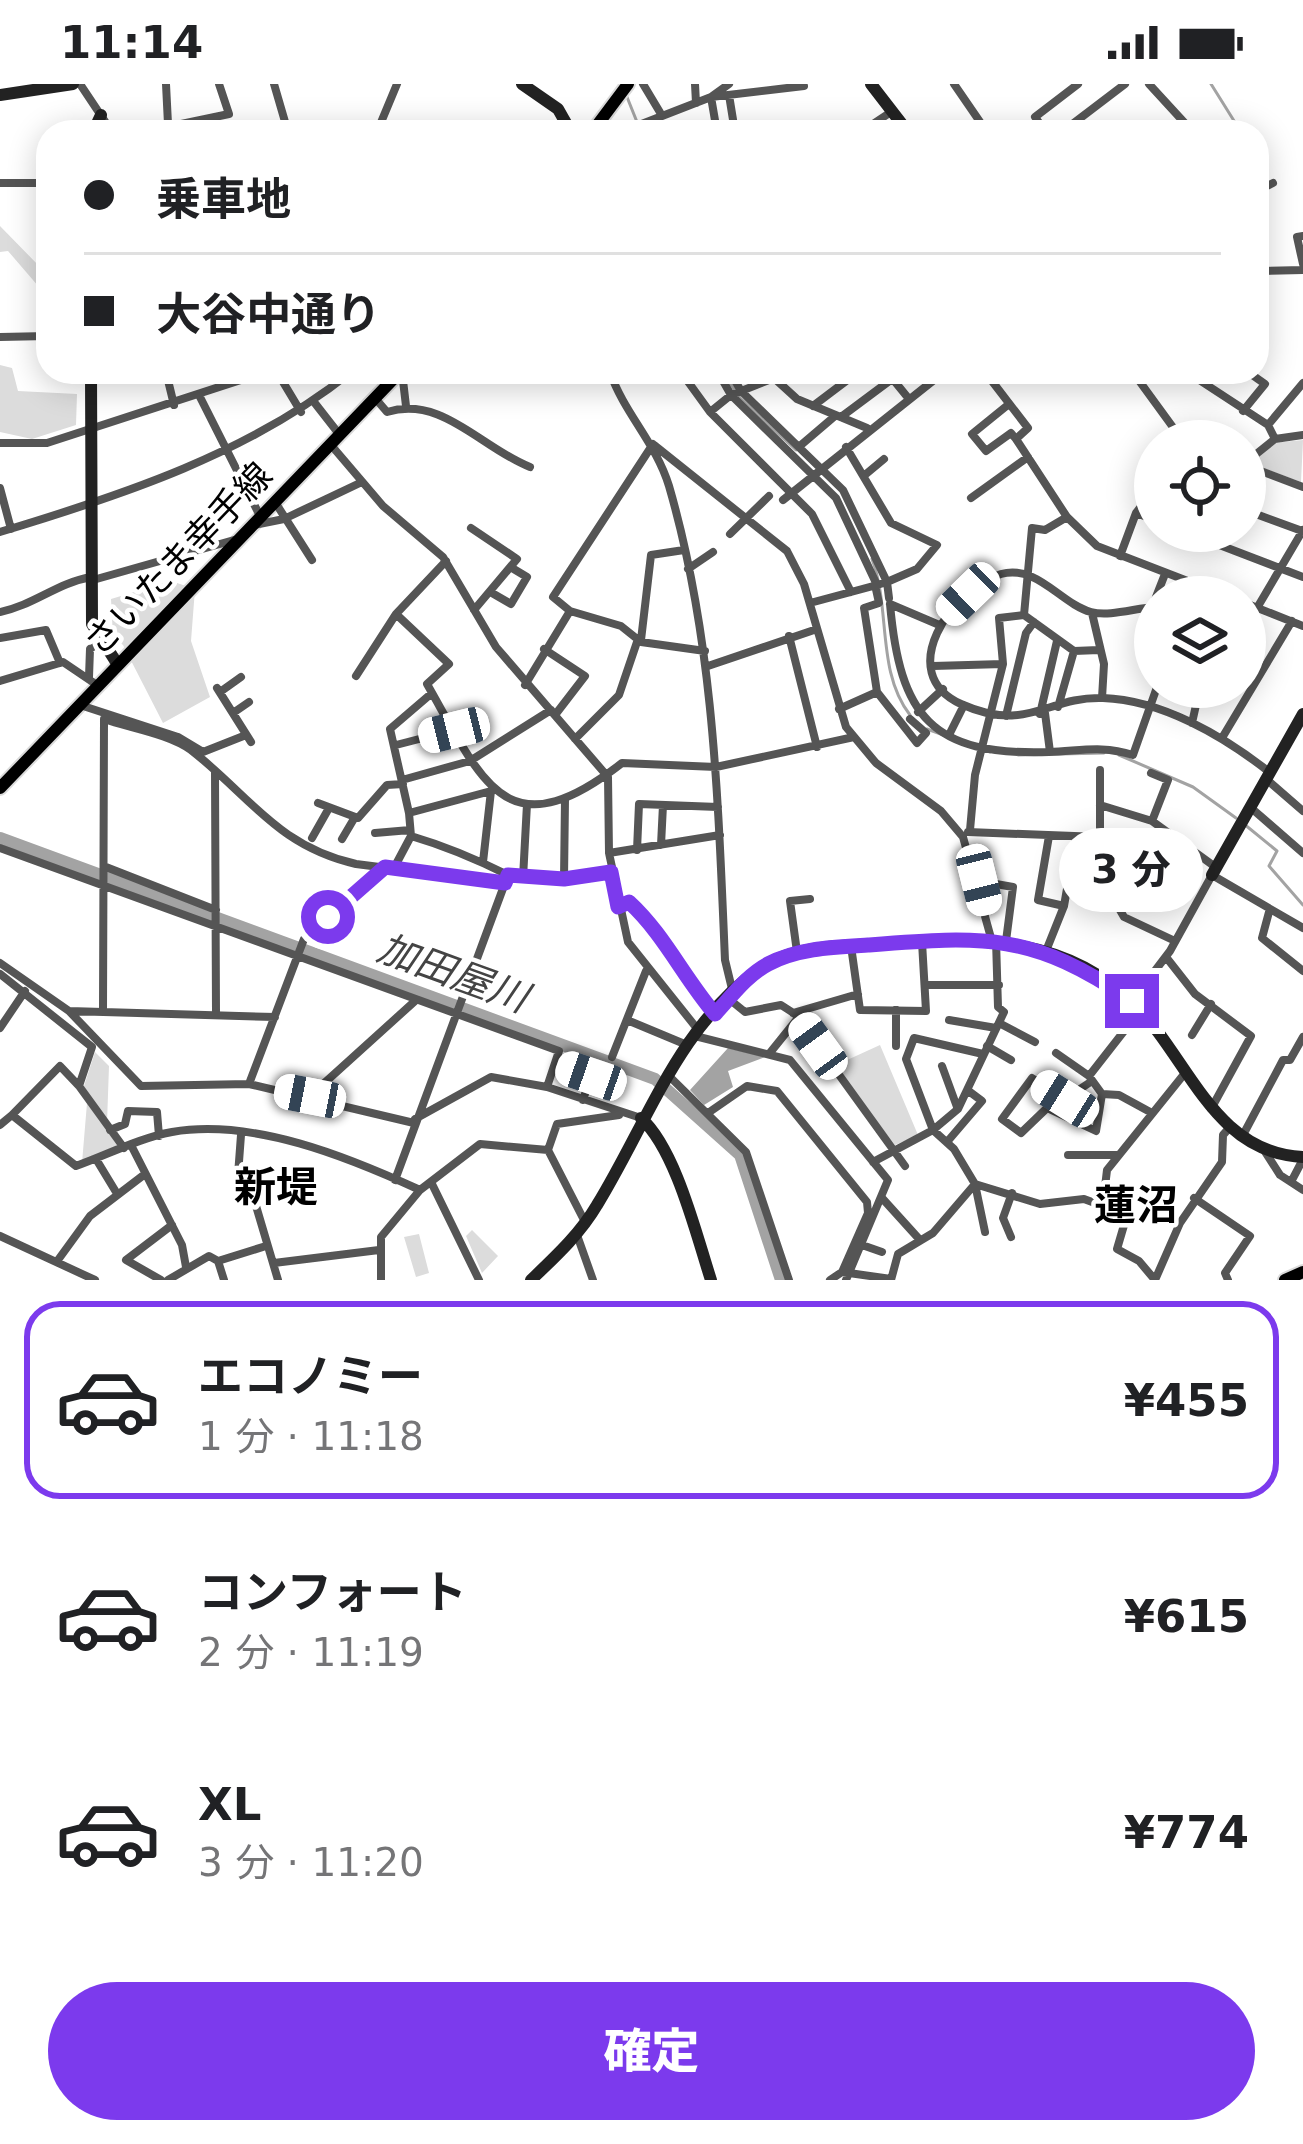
<!DOCTYPE html>
<html lang="ja">
<meta charset="utf-8">
<style>
:root{--surface:#fff;--page:#f6f6f6;--text:#202124;--muted:#757577;--line:#e0e0e0;--accent:#7c3aed}
body{margin:0;font-family:"DejaVu Sans","Noto Sans JP",sans-serif;background:var(--page);color:var(--text);height:100vh;display:flex;flex-direction:column;font-size:45px;white-space:nowrap}
*{box-sizing:border-box;margin:0}
p{font-size:39px;color:var(--muted)}
.icon{flex:none;width:66px;height:66px;fill:none;stroke:currentColor;stroke-width:2;stroke-linecap:round;stroke-linejoin:round}
.map{position:relative;height:1196px;overflow:hidden}
.drawer{display:flex;flex-direction:column;background:var(--surface);flex:1}
.drawer>*{flex:none}
.hud{position:absolute;left:36px;top:36px;width:1233px;height:264px;border-radius:36px;box-shadow:0 6px 30px #0003;display:grid;align-content:center;height:264px;padding:0 48px;background:var(--surface)}
.buttons{position:absolute;left:1134px;top:336px;display:grid;gap:24px}
.buttons a{display:grid;place-items:center;width:132px;height:132px;border-radius:50%;background:var(--surface);box-shadow:0 6px 30px #0003;font-size:60px}
.end{position:absolute;width:54px;height:54px;margin:-27px;border:15px solid #7c3aed;background:#fff;box-shadow:0 0 0 6px #fff}
.from{border-radius:50%}
.bubble{position:absolute;height:84px;border-radius:42px;background:var(--surface);box-shadow:0 6px 30px #0003;font-size:39px;font-weight:800;line-height:84px;text-align:center}
.car{position:absolute;width:36px;height:72px;margin:-36px -18px;border-radius:15px;box-shadow:0 0 9px 3px #0007;background:linear-gradient(#fff 24%,#345 0 40%,#fff 0 76%,#345 0 86%,#fff 0)}
.hud b{display:flex;align-items:center;gap:42px;height:114px;font-size:45px}
.hud b+b{border-top:3px solid var(--line)}
.hud i{width:30px;height:30px;background:var(--text)}
ul{padding:21px 0 0;list-style:none}
li{display:flex;align-items:center;gap:36px;height:198px;margin:0 24px 18px;padding:0 24px;border:6px solid transparent;border-radius:36px}
li div{flex:1}
li b{display:block;font-size:45px}
li em{font-style:normal;font-weight:800}
li.on{border-color:var(--accent)}
li>.icon{width:108px;height:108px;stroke-width:1.5}
.action{display:flex;gap:24px;margin-top:auto;padding:24px 48px}
.action a{flex:1;height:138px;border-radius:72px;background:var(--accent);color:#fff;font-size:48px;font-weight:800;line-height:138px;text-align:center}
.status{display:flex;justify-content:space-between;align-items:center;height:84px;padding:0 60px;background:var(--surface);direction:ltr}
.status svg{height:33px;fill:currentColor}
.map>svg:first-child{display:block}
.green{fill:#dcdcdc}
.water{fill:#a3a3a3}
.lines{fill:none;stroke-linecap:round;stroke-linejoin:round}
.stream{stroke:#a3a3a3;stroke-width:3}
.river{stroke:#a3a3a3;stroke-width:12}
.primary-casing{stroke:#dbdbdb;stroke-width:16}
.street{stroke:#555;stroke-width:8}
.secondary{stroke:#222;stroke-width:12}
.primary{stroke:#000;stroke-width:12}
.route{stroke:#7c3aed;stroke-width:15}
.labels{text-anchor:middle;dominant-baseline:central;stroke-width:9;stroke-linejoin:round;paint-order:stroke}
.street-label{font-size:36px;fill:#000;stroke:#fff}
.water-label{font-size:39px;font-style:italic;fill:#444;stroke:#fff}
.quarter-label{font-size:42px;font-weight:bold;fill:#000;stroke:#fff}
</style>
<div class="status"><b>11:14</b><svg viewBox="0 0 49 12"><path d="M0 12V9h3v3zM5 12V6h3v6zM10 12V3h3v9zM15 12V0h3v12zM26 1h20v11H26zM47 4h2v5h-2z"/></svg></div>
<div class="map">
<svg width="1303" height="1196" viewBox="0 0 1303 1196">
<rect width="100%" height="100%" fill="#fff"/>
<path class="green" d="M0,142L41,184H48V203H39L8,167L0,168Z
M0,281L12,284L18,307L77,310L76,341L32,355L0,348Z
M1303,356L1301,398L1250,379L1272,359Z
M171,497L195,505L191,557L210,613L163,639L123,561L113,553L111,515Z
M880,961L918,1051L895,1061L834,982Z
M95,968L109,982L107,1039L83,1005Z
M87,1019L120,1064L82,1079Z
M472,1146L498,1172L482,1189L466,1152Z
M419,1150L429,1189L416,1193L404,1153Z"/>
<path class="water" d="M728,964L765,973L728,987L733,1003L704,1021L690,1006Z"/>
<g class="lines">
<path class="stream" d="M1211,0L1241,48
M627,13L641,48
M1257,72L1264,81
M723,288L740,314L796,366
M872,475C891,525 876,587 910,631
M927,645L990,668
M1018,671L1104,669
M1119,671L1193,703L1236,734
M1244,740L1277,767L1269,782L1303,821"/>
<path class="river" d="M0,754L655,995L740,1071L781,1196"/>
<g class="primary-casing">
<path id="primary" d="M592,48L628,0
M0,704L400,288
M1285,1196L1303,1188"/>
</g>
<path class="street" d="M80,0L112,48
M166,0L168,40
M274,0L288,48
M643,0L661,30
M695,0L696,19
M954,0L987,48
M1149,0L1193,48
M729,11L735,48
M143,48L229,30L219,0
M377,48L397,0
M621,48L711,13L729,0
M717,48L711,13L804,2
M861,48L891,28
M1046,48L1035,33L1078,0
M1062,48L1125,0
M0,99H48
M1257,107L1273,99
M1303,152L1297,153L1303,180
M1257,187L1303,186
M0,253L48,252
M166,288L174,321
M277,288L301,328
M402,288L406,322
M610,288C624,329 656,359 669,402C714,557 718,716 725,876L733,909
M681,288L710,328L812,430L851,508
M718,288L731,311L836,414L877,501L887,498L889,514
M730,288L741,307L843,406L887,498L917,485L937,461L891,439L846,363
M887,288L909,315
M985,288L1028,344L1016,355L1067,433L1097,462L1229,513
M1150,288L1140,298L1183,357
M1187,288L1268,341L1275,355
M774,294L797,315L867,344
M200,313L261,434
M375,314L387,328C442,311 481,364 530,383
M314,318L339,350
M1009,320L972,350L986,367L1011,349L1016,355
M813,322L858,288
M1243,327L1265,300L1248,288
M710,328L731,311L774,294L771,288
M841,333L892,295
M1268,341L1303,299
M0,359H47L265,288
M331,361L383,422L443,473L496,563L608,693L609,769L628,858L699,947
M654,361L787,467L804,500L846,643L876,679L941,727L963,753L991,854
M801,361L835,332
M1245,379L1275,355L1303,351
M1245,381L1303,403
M866,390L884,375
M0,404L11,445
M971,414L1028,373
M783,416L944,288
M275,418L312,476
M1245,426L1302,447
M1136,429L1155,436
M254,441L284,435L362,398
M471,444L517,475L474,526
M1183,447L1303,493
M0,448C123,411 250,369 351,288
M730,450L769,412
M1120,472L1136,429L1155,404
M446,477L396,530L449,580L427,600C483,698 506,769 622,679L716,683L854,653
M688,485L713,468
M93,496L234,456
M875,501L879,519L864,524L877,608L917,659L926,649L910,635
M492,509L511,520L527,493L512,484
M1156,513L1165,490
M1155,516V543
M810,519L877,501
M1245,519L1303,542
M890,520C900,632 931,672 1049,668C1081,667 1102,661 1133,671L1157,603
M890,520L937,540
M1155,523C1136,524 1109,533 1091,528C1061,520 1037,480 1001,490C952,505 893,589 961,620C1028,650 1047,612 1103,614C1162,616 1223,652 1268,687
M1257,524L1303,446
M570,527L621,542L641,558L705,567
M0,528C34,521 57,499 91,493
M1092,529L1104,580L1102,614
M1024,531L1032,444L1045,446L1067,433
M789,552L817,663
M0,554L46,546L60,579
M641,556L651,471L684,466
M544,565L585,592L555,631
M1074,567L1099,566
M708,582L817,545
M933,582L1003,580
M356,592L396,530
M89,593L90,565L99,558
M0,597L63,578L97,601
M525,601L570,527L553,513L653,360
M217,604L251,658
M220,608L241,593
M80,621L178,653
M839,625L877,608
M918,628L943,605
M233,629L249,618
M1045,629L1050,668
M1040,630L1057,557
M1006,632L1026,549L1034,538
M1192,639L1200,603
M949,651L964,621
M178,653L203,668L246,651
M1222,654L1292,537
M575,655L619,611L638,555
M396,661L454,646
M215,688L216,930
M1151,689L1168,696L1152,737
M1265,694L1303,727
M402,696L470,677L551,626
M318,719L358,734L387,701L403,700
M1100,721L1152,737L1214,782
M1250,723L1303,769
M409,729L390,645L432,609
M970,746L975,691L1003,580L999,534L1024,531L1074,567L1058,623
M968,748L1100,753V686
M375,749L410,746
M1049,752L1038,816L1064,822
M312,754L329,724
M342,755L355,733
M661,761L663,721
M0,764L559,967L547,1003
M637,766L639,720L718,723
M609,769L720,751
M483,778L491,707L409,729L411,752C445,762 476,775 508,791
M106,783L216,826
M394,784L411,752
M523,794L564,795L611,788
M564,795L565,715
M979,797L1013,803L1006,857
M1068,804L1117,821L1124,833L1175,857
M618,823L629,817C664,849 683,893 714,929
M1269,828L1262,854L1303,887
M922,858L926,927
M851,862L860,926L926,927
M1046,867L1064,822L1076,753
M797,868L790,817L810,815
M1166,873L1195,910L1251,952L1211,1025
M0,879L69,927L141,1002L249,1000L414,1039
M0,890L92,963L79,1002L124,1064
M925,901H999
M729,915L745,928L781,921L795,930L905,1082
M1132,917L1170,867L1212,791L1303,844
M69,927L275,933
M103,927L104,635C130,644 169,650 191,666C250,712 277,762 356,780L505,799L508,791L523,794L527,720
M793,929L858,910
M627,936L687,961
M949,936L996,944
M999,939L1035,958
M0,944L25,907
M1192,951L1211,920
M695,952L790,976L888,1096L846,1196
M896,962V926
M987,962L1011,976
M1056,969L1089,992
M769,970L798,934
M983,970L914,954L906,975L933,1046L954,1065L975,1100L1040,1120L1084,1115L1127,1131L1117,1165L1139,1177L1155,1196
M612,973L646,887
M555,979L591,992L583,1016
M942,982L957,1023
M668,991L746,1068L789,1196
M1089,999L1065,1015L1032,994L1002,1035L1021,1049L1047,1024L1096,1047L1102,1010L1089,992L1139,928
M249,1000L304,855L384,784
M1102,1010L1119,1011L1152,1029
M310,1012L415,917
M708,1029L747,1002L777,1007L867,1118L868,1129L842,1188L891,1195
M12,1031L60,982L79,1002
M415,1035L491,993L547,1003L641,1034
M0,1041L12,1031L76,1082C107,1071 139,1054 172,1048C253,1034 348,1073 420,1106
M110,1046L125,1040L128,1027L157,1028L159,1052
M241,1051L238,1091L251,1105L278,1196
M1243,1051L1283,976H1290L1303,953
M947,1058L982,1017L970,1008
M131,1061L182,1161L186,1183
M1264,1066L1280,1091L1303,1106
M1068,1071H1117
M96,1075L116,1108
M873,1078L933,1046L958,1025L1004,928L998,923L996,856
M395,1096L505,799
M1291,1098L1303,1075
M432,1100L479,1196
M882,1114L920,1156
M1194,1114L1250,1152L1225,1189L1228,1196
M1103,1120L1107,1086L1185,989
M585,1138L548,1066L557,1040L619,1031
M577,1151L593,1196
M0,1152L95,1196
M1011,1153L1003,1134L1012,1109
M862,1161L882,1168
M58,1176L90,1132L145,1090
M218,1177L224,1196
M274,1179L379,1166
M161,1196L126,1176L172,1141
M168,1196L209,1172L218,1177L266,1162
M381,1196V1153L420,1106L480,1060L548,1066
M830,1196L842,1188
M891,1196L898,1170L933,1149L975,1100L985,1148
M1155,1196L1180,1139L1222,1078L1223,1051L1230,1043"/>
<path class="secondary" d="M522,0L558,25L571,48
M871,0L908,48
M0,11L73,0
M93,48L101,31
M91,288L92,540L118,581
M1212,791L1303,630
M641,1034C676,1066 696,1150 711,1196
M531,1196C555,1173 580,1150 597,1121C647,1040 679,940 762,883C798,859 854,862 895,859C982,853 1067,853 1134,920C1189,974 1213,1069 1303,1073"/>
<use href="#primary" class="primary"/>
</g>
<g class="lines">
<path class="route" d="M328,833L385,783L505,799L508,791L564,795L611,788L618,823L629,818C664,850 684,894 715,930C731,913 747,891 768,880C798,864 835,863 868,861C984,852 1032,848 1132,917"/>
</g>
<g class="labels">
<g class="street-label">
<text transform="translate(178 475) rotate(-46)">さいたま幸手線</text>
</g>
<g class="water-label">
<text transform="translate(453 889) rotate(20)">加田屋川</text>
</g>
<g class="quarter-label">
<text x="276" y="1103">新堤</text>
<text x="1136" y="1121">蓮沼</text>
</g>
</g>
</svg>
<div class="buttons">
<a><svg class="icon" aria-label="locate" viewBox="0 0 24 24"><circle cx="12" cy="12" r="6"/><path d="M12 2v4M12 18v4M2 12h4M18 12h4"/></svg></a>
<a><svg class="icon" aria-label="layers" viewBox="0 0 24 24"><path d="M12 4l9 5-9 5-9-5zM3 14l9 5 9-5"/></svg></a>
</div>
<i class="end from" style="left:328px;top:833px"></i>
<i class="end" style="left:1132px;top:917px"></i>
<div class="bubble" style="left:1059px;top:744px;width:144px">3 分</div>
<i class="car" style="left:968px;top:510px;rotate:226deg"></i>
<i class="car" style="left:454px;top:646px;rotate:256deg"></i>
<i class="car" style="left:979px;top:796px;rotate:166deg"></i>
<i class="car" style="left:818px;top:962px;rotate:324deg"></i>
<i class="car" style="left:591px;top:992px;rotate:289deg"></i>
<i class="car" style="left:310px;top:1012px;rotate:281deg"></i>
<i class="car" style="left:1065px;top:1015px;rotate:302deg"></i>
<div class="hud">
<b><i class="from"></i>乗車地</b>
<b><i></i>大谷中通り</b>
</div>
</div>
<section class="drawer">
<ul>
<li class="on"><svg class="icon" aria-label="car" viewBox="0 0 24 24"><path d="M5 17H2v-5l4-1 3-4h7l3 4 3 1v5h-3M9 17h6M6 11h13"/><circle cx="7" cy="17" r="2"/><circle cx="17" cy="17" r="2"/></svg><div><b>エコノミー</b><p>1 分 · 11:18</p></div><em>¥455</em></li>
<li><svg class="icon" aria-label="car" viewBox="0 0 24 24"><path d="M5 17H2v-5l4-1 3-4h7l3 4 3 1v5h-3M9 17h6M6 11h13"/><circle cx="7" cy="17" r="2"/><circle cx="17" cy="17" r="2"/></svg><div><b>コンフォート</b><p>2 分 · 11:19</p></div><em>¥615</em></li>
<li><svg class="icon" aria-label="car" viewBox="0 0 24 24"><path d="M5 17H2v-5l4-1 3-4h7l3 4 3 1v5h-3M9 17h6M6 11h13"/><circle cx="7" cy="17" r="2"/><circle cx="17" cy="17" r="2"/></svg><div><b>XL</b><p>3 分 · 11:20</p></div><em>¥774</em></li>
</ul>
<div class="action"><a>確定</a></div>
</section>
